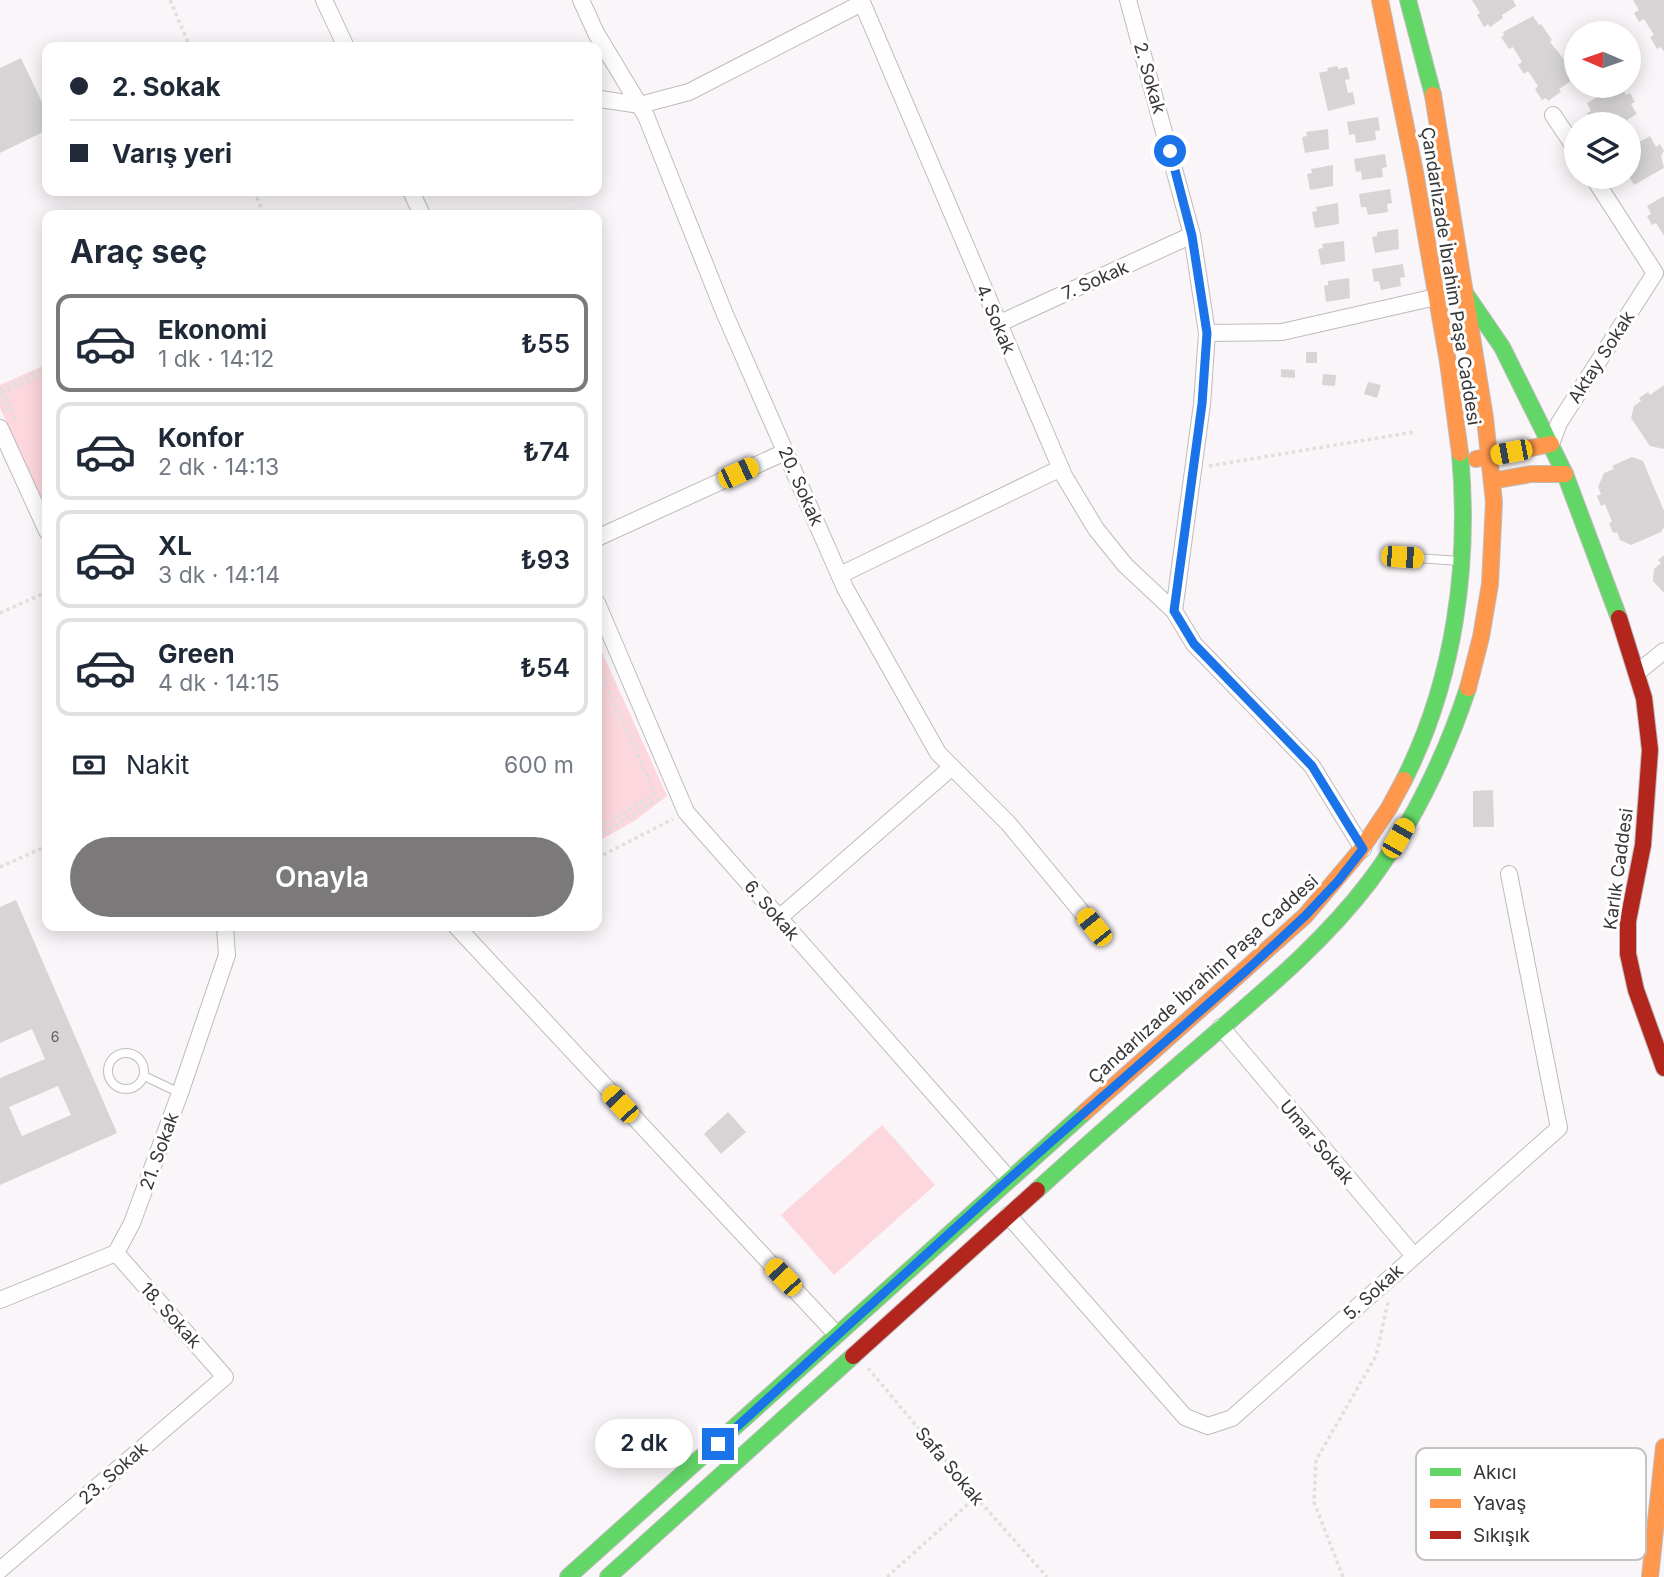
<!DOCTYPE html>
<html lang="tr">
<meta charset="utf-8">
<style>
:root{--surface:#fff;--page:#f2f2f3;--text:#1f2937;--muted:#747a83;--line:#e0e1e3;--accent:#7c797b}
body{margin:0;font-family:Inter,sans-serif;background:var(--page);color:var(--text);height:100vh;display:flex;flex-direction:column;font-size:26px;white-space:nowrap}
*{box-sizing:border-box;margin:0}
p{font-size:23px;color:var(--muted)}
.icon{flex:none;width:38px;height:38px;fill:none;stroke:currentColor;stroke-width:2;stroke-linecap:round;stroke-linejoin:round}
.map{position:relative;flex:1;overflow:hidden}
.drawer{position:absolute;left:42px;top:210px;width:560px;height:721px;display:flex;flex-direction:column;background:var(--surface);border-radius:14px;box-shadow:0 4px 18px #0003}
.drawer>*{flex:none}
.guide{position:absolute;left:42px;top:42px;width:560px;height:154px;border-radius:14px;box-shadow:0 4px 18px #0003;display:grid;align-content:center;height:154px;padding:0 28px;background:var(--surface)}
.needle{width:46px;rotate:272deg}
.buttons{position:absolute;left:1564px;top:21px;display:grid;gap:14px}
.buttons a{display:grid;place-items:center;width:77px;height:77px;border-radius:50%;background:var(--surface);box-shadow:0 4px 18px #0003;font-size:35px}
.end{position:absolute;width:32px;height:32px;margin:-16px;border:9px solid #1a73e8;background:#fff;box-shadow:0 0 0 4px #fff}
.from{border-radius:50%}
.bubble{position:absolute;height:49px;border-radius:24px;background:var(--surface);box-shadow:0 4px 18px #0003;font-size:23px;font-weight:600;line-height:49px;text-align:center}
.car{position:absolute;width:21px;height:42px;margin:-21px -10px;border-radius:9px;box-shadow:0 0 5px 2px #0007;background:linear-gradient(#f5c518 24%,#345 0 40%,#f5c518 0 76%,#345 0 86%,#f5c518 0)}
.guide b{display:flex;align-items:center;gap:24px;height:66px;font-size:26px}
.guide b+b{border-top:2px solid var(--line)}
.guide i{width:18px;height:18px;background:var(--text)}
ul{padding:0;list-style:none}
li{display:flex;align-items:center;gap:21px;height:98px;margin:0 14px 10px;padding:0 14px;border:4px solid var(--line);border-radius:14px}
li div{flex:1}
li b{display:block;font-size:26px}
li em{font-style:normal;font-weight:600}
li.on{border-color:var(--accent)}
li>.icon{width:63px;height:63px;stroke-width:1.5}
h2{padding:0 28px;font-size:32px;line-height:84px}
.pay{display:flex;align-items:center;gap:18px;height:77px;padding:0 28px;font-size:26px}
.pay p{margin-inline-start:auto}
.cta{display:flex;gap:14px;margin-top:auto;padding:14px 28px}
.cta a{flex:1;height:80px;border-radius:42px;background:var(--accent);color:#fff;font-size:28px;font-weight:600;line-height:80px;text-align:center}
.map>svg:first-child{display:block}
.green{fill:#fcd7dd}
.building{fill:#d7d4d6;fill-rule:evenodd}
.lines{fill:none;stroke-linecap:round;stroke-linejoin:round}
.lane-casing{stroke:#bfbbbd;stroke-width:10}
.street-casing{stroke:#bfbbbd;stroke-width:18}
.fast-casing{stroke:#bfbbbd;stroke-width:18}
.slow-casing{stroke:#bfbbbd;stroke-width:18}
.jam-casing{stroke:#bfbbbd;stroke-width:18}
.path{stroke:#e0dfdf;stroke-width:3.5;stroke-dasharray:3.5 3.5;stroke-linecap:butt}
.lane{stroke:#fefefe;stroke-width:8}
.street{stroke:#fefefe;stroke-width:16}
.fast{stroke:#63d668;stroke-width:16}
.slow{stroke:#ff974d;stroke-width:16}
.jam{stroke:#b3261e;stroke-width:16}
.route{stroke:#1a73e8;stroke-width:9}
.labels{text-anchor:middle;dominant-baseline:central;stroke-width:6;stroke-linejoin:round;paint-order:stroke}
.number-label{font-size:14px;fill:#605e60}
.street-label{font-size:18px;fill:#383638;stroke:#fff}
.key{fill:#fff;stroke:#c3c3c3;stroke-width:2}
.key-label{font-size:19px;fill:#383638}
</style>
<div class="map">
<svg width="1664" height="1577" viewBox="0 0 1664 1577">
<rect width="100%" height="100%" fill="#faf5f8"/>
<path class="green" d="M47,364V511L0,408V385Z
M597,641L667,796L634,821L597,842Z
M882,1125L935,1185L834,1275L781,1215Z"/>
<path class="building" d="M1472,0H1513L1516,6L1502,15L1503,18L1490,27L1488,24L1484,27L1477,15L1480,13Z
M1633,0H1664V52L1661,47L1657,49L1650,37L1654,35L1644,19L1639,22L1634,13L1639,10Z
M1533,16L1539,25L1541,24L1552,40L1550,42L1571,68L1568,70L1574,79L1559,89L1561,92L1548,101L1546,98L1542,100L1535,89L1538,86L1528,71L1524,74L1518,65L1522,62L1513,47L1509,49L1501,37L1504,35L1503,32Z
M21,58L47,113V130L0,153V68Z
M1338,66V69L1347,67L1350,79L1345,80L1348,93L1353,92L1355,104L1328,111L1319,73L1328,71L1327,68Z
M1617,86H1621L1626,95L1630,93L1635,102L1631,104L1637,114L1627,120L1630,124H1599L1596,120L1592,122L1587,113L1591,111L1587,103Z
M1378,117L1380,130L1375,131L1376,140L1356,143L1355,134L1349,135L1347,122Z
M1328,129L1329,149L1305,153L1302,137L1307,136L1306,132Z
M1650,136L1656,147L1660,144L1664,151L1661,156L1664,168L1634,185L1629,176V148Z
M1385,154L1387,167L1382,168L1383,177L1362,180L1361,171L1356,172L1354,159Z
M1333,165V186L1310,190L1307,174L1312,173L1311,169Z
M1390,189L1392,203L1387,204L1388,212L1368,215L1366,207H1361L1359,194Z
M1664,196V236L1656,223L1652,225L1647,216L1651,214L1647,206Z
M1338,203L1339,224L1315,228L1312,212L1317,211L1316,207Z
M1398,229L1399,249L1375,253L1372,237L1377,236V232Z
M1344,241L1345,261L1321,265L1318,249L1323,248L1322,244Z
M1403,264L1405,277L1400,278L1401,286L1381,290L1379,281L1374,282L1372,269Z
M1349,278L1350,298L1326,302L1324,286L1328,285V281Z
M1306,352H1317V363H1306Z
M1281,369L1295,370V378L1281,377Z
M1323,374L1336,375L1335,386L1322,385Z
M1368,382L1381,385L1377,398L1364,394Z
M1664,385V449L1650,446L1631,418L1634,406L1641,401L1639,398L1648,392L1650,395Z
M1632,457L1643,461L1664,511V527L1661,532L1631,545L1620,540L1617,532L1613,533L1609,523L1612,522L1605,504L1601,506L1597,496L1601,494L1598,487L1604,473L1614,469L1612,466Z
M1664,555V593L1653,581L1654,569L1661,563L1658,560Z
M1493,790L1494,827H1473V791Z
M16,900L117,1133L0,1185V1078L45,1059L32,1029L0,1043V907ZM58,1086L71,1115L22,1136L9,1107Z
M728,1112L746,1132L721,1154L704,1134Z"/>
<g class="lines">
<g class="lane-casing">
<path id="lane" d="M1402,557L1460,561
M108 1071a18 18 0 1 1 36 0a18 18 0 1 1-36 0Z
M144,1076L180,1093"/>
</g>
<g class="street-casing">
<path id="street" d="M324,0L346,47
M581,0L596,33L646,116L724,312L845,588L938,753L1008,823L1094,927
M861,0L1064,476L1096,529L1125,565L1174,611L1194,644L1312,766L1363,849
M1128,0L1192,235L1207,333L1202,404L1174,611
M597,101L600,99L640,105L689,92L862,3
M1553,115L1577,151
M411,191L422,215
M998,324L1192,235
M1207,333L1282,332L1436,297
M0,428L47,531
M1551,444L1559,423L1655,273L1593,177
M597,538L785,452
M840,575L1061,468
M597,603L686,812L1009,1179
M1638,672L1664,651
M779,918L952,767
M456,926L837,1335
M1221,1027L1414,1256
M1008,1215L1185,1417L1208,1426L1232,1418L1559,1128L1509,874
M0,1300L116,1253L132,1223L180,1093L227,955L225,926
M0,1570L225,1377L116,1253"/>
</g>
<g class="fast-casing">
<path id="fast" d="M1408,0L1433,95
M1467,296L1502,347L1565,474L1619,618
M1404,780C1455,679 1470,564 1460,453
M1037,1190C1092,1140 1148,1091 1204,1043C1263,992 1323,943 1370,881C1414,822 1445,757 1468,688
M568,1577L1085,1112
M608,1577L853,1356"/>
</g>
<g class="slow-casing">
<path id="slow" d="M1380,0L1415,172L1448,362L1460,453
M1433,95L1485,418L1494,502L1490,584L1481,637L1468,688
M1476,459L1551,444
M1492,481L1531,474H1565
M1085,1112L1305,916L1360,851L1389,808L1404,780
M1650,1577L1664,1447"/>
</g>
<g class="jam-casing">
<path id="jam" d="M1619,618L1644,698L1650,750L1643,845L1628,921V954L1636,990L1664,1068
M853,1356L1037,1190"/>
</g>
<path class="path" d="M170,0L190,47
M254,191L263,212
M382,215L393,210L400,215
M0,390L47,367
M0,395L9,414
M16,419L3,393L47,373
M1209,466L1414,432
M0,613L47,592
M597,665L655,793L597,830
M597,837L663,796
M597,858L673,819
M0,867L47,846
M868,1368L976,1497L1047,1577
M887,1577L976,1497
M1343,1577L1314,1502L1316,1460L1376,1356L1388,1302"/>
<use href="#lane" class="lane"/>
<use href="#street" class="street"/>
<use href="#fast" class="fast"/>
<use href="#slow" class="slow"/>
<use href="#jam" class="jam"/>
</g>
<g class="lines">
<path class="route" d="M718,1444L1009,1179L1248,969L1305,916L1338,881L1363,849L1312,766L1194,644L1174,611L1202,404L1207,333L1192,236L1170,151"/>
</g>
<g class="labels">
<g class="number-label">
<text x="55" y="1036">6</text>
</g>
<g class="street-label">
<text transform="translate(1150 78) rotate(74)">2. Sokak</text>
<text transform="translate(1451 276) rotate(81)">Çandarlızade İbrahim Paşa Caddesi</text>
<text transform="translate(1095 280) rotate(-24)">7. Sokak</text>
<text transform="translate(996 319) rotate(67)">4. Sokak</text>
<text transform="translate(1601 357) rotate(-57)">Aktay Sokak</text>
<text transform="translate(801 486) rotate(66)">20. Sokak</text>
<text transform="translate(1618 869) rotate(-82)">Karlık Caddesi</text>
<text transform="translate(772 910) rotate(49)">6. Sokak</text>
<text transform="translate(1203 979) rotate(-42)">Çandarlızade İbrahim Paşa Caddesi</text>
<text transform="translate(1317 1142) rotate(50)">Umar Sokak</text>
<text transform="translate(159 1151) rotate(-70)">21. Sokak</text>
<text transform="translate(1373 1292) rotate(-42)">5. Sokak</text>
<text transform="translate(171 1315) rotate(48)">18. Sokak</text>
<text transform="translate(950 1466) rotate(50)">Safa Sokak</text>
<text transform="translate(113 1473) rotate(-41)">23. Sokak</text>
</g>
</g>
<rect x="1416" y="1448" width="230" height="112" rx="10" class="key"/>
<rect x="1430" y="1468" width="31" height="8" fill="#63d668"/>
<rect x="1430" y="1499" width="31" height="9" fill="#ff974d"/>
<rect x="1430" y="1531" width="31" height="8" fill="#b3261e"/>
<g class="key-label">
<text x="1473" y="1479">Akıcı</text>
<text x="1473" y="1510">Yavaş</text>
<text x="1473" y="1542">Sıkışık</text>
</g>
</svg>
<div class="buttons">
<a><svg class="needle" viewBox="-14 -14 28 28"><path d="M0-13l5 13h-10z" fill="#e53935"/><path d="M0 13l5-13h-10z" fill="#747a83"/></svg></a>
<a><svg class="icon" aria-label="layers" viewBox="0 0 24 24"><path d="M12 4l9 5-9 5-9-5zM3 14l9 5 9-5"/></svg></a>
</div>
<i class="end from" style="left:1170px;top:151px"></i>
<i class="end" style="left:718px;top:1444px"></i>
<div class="bubble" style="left:595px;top:1419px;width:98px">2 dk</div>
<i class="car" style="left:1511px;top:452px;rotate:259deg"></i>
<i class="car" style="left:738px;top:473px;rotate:65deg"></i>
<i class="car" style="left:1402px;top:557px;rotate:94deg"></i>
<i class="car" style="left:1398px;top:838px;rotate:30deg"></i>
<i class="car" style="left:1094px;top:927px;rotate:321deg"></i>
<i class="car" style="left:620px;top:1104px;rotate:317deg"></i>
<i class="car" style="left:783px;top:1277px;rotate:317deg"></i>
<div class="guide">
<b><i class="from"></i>2. Sokak</b>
<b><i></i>Varış yeri</b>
</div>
<section class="drawer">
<h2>Araç seç</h2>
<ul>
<li class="on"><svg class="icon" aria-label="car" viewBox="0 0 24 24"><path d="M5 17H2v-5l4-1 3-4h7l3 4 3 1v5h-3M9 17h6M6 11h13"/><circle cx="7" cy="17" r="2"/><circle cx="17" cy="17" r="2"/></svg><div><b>Ekonomi</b><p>1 dk · 14:12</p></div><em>₺55</em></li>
<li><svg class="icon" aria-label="car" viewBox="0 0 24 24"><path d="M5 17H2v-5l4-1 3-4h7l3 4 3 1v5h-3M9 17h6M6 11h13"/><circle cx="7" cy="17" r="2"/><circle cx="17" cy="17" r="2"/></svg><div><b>Konfor</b><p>2 dk · 14:13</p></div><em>₺74</em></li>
<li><svg class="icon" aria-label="car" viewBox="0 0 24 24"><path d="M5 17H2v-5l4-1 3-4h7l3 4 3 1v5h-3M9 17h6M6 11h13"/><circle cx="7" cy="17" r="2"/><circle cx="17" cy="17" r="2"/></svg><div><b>XL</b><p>3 dk · 14:14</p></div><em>₺93</em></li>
<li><svg class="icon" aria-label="car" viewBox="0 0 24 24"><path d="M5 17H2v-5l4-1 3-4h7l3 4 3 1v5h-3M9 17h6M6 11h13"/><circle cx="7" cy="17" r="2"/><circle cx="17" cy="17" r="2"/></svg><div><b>Green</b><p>4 dk · 14:15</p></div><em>₺54</em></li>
</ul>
<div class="pay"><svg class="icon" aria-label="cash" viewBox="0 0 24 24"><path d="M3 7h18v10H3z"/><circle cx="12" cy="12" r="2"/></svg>Nakit<p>600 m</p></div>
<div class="cta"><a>Onayla</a></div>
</section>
</div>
